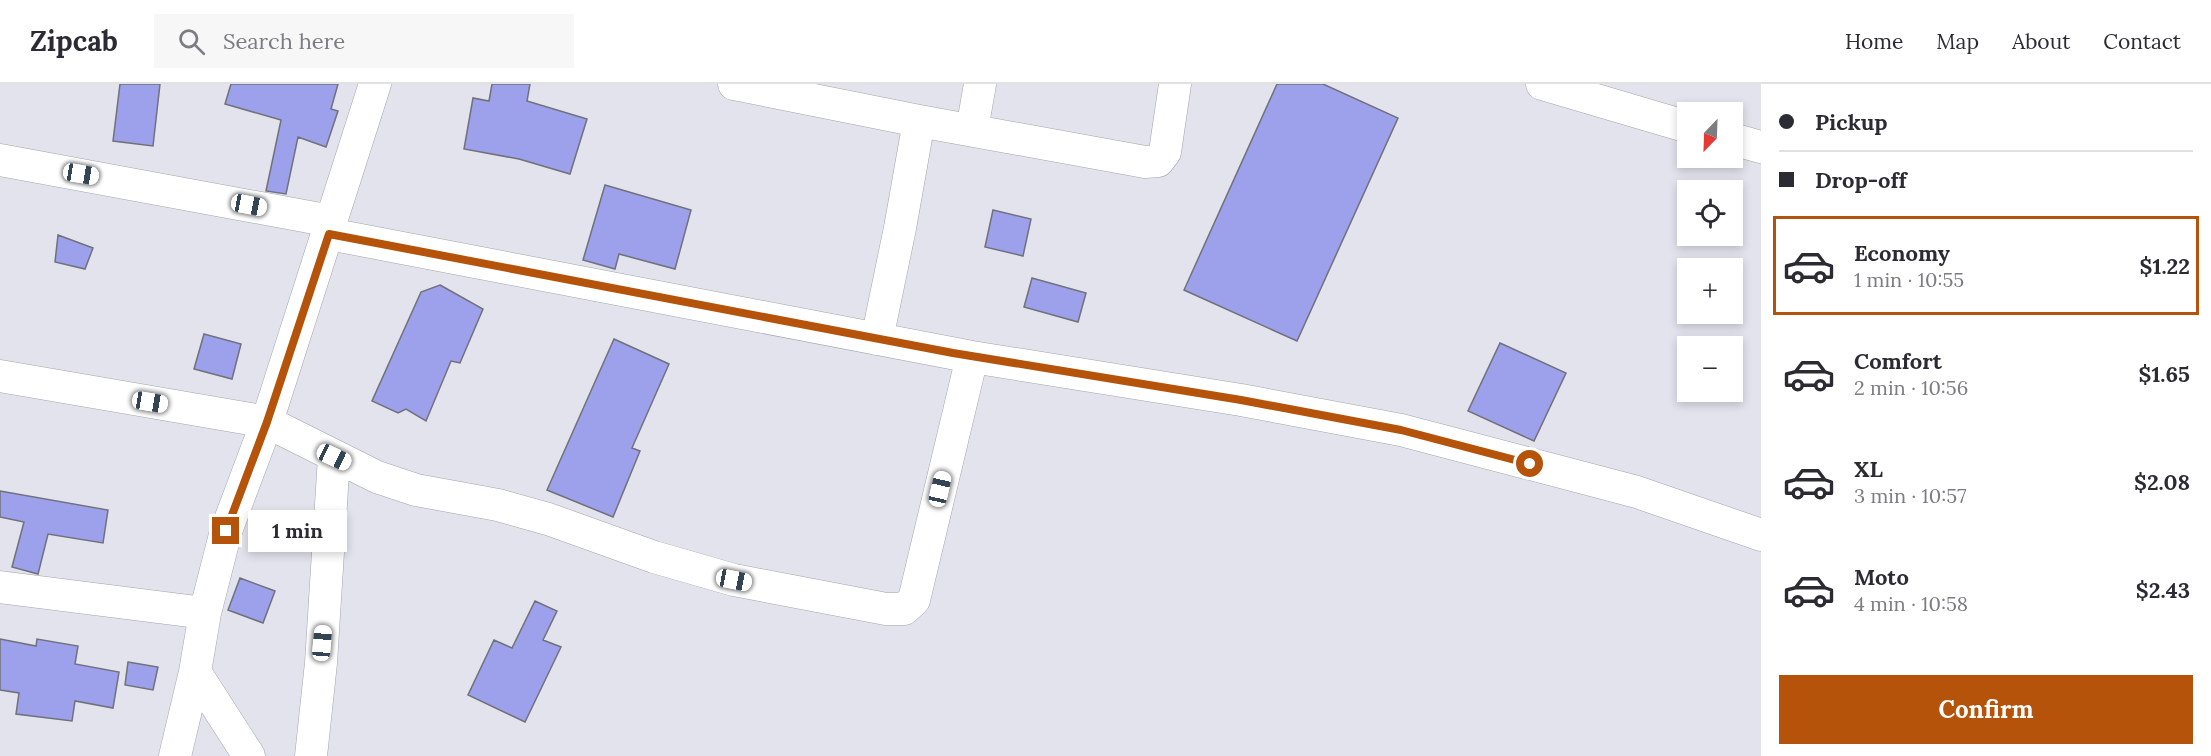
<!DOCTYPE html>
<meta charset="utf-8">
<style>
:root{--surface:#fff;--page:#f7f7f7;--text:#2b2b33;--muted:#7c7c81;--line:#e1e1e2;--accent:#b45309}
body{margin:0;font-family:Lora,serif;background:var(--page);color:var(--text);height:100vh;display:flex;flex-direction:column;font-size:22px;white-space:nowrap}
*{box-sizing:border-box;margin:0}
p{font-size:20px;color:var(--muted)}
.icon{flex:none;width:33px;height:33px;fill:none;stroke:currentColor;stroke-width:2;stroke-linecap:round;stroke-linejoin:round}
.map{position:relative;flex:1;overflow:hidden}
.side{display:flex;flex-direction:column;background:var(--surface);width:450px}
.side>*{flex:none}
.top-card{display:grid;align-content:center;height:132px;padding:0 18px;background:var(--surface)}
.needle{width:39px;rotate:203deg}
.tools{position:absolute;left:1677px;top:18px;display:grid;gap:12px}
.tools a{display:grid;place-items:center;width:66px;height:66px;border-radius:0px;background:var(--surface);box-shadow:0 3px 9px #0003;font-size:30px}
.end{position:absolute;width:27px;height:27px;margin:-14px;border:8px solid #b45309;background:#fff;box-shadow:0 0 0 3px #fff}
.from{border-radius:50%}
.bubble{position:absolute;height:42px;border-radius:0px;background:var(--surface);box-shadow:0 3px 9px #0003;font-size:20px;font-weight:700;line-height:42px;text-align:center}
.car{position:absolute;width:18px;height:36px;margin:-18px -9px;border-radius:8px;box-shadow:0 0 4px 2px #0007;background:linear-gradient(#fff 24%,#345 0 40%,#fff 0 76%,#345 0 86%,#fff 0)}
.top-card b{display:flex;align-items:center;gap:21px;height:57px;font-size:22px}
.top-card b+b{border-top:2px solid var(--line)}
.top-card i{width:15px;height:15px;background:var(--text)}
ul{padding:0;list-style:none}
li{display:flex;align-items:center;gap:18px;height:99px;margin:0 12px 9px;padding:0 6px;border:3px solid transparent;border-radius:0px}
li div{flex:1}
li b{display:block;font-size:22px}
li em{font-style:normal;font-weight:700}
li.current{border-color:var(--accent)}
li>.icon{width:54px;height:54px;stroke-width:1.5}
.cta{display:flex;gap:12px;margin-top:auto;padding:12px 18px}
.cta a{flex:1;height:69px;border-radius:0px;background:var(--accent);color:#fff;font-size:24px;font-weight:700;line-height:69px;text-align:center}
header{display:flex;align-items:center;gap:36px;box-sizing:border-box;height:84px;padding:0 30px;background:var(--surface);border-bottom:2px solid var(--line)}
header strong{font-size:28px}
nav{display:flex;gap:33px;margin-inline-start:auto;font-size:21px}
.search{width:420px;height:54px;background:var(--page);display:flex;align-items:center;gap:15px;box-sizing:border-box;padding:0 21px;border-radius:0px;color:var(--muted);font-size:22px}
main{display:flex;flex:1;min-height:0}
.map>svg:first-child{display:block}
.building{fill:#9da0eb;stroke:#70717a;stroke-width:1.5}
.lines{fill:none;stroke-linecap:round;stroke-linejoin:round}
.minor-casing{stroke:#a2a4ad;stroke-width:33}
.minor{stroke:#fff;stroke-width:32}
.route{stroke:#b45309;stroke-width:8}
</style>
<header>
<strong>Zipcab</strong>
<div class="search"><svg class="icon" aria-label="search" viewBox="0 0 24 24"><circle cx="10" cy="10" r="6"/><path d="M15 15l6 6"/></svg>Search here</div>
<nav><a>Home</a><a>Map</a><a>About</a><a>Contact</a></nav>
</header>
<main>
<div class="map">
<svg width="1761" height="672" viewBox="0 0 1761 672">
<rect width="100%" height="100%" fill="#e2e3ed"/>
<path class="building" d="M120,0H160L153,62L113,57Z
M231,0H338L331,25L338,27L326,63L298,53L286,110L266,107L281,36L225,20Z
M492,0H530L527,17L587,35L570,90L519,75L464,65L473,14L489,17Z
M1277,0H1323L1398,34L1297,257L1184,206Z
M605,101L691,126L675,185L619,170L615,185L583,176Z
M993,126L1031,135L1023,172L985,163Z
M58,151L93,164L85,185L55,178Z
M1032,194L1086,209L1078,238L1024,223Z
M440,201L483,225L460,279L451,277L426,337L406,325L398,329L372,317L421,208Z
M204,250L241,260L232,295L194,285Z
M614,255L669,280L632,364L640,367L613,433L547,406Z
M1500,259L1566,289L1534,357L1468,327Z
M0,407L108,426L103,459L48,450L38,490L12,483L24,438L0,433Z
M240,494L275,507L263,539L228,526Z
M535,517L557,527L543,556L561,563L525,638L468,611L494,556L512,564Z
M0,555L36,562L37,555L78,562L75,580L119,588L113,624L75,617L72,637L16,630L19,609L0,606Z
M128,578L158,583L153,606L125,601Z"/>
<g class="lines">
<g class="minor-casing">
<path id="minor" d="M734,0L919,37L1145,78L1158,77L1165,68L1175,0
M1542,0L1688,43
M972,46L980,0
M1732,55L1761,63
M0,76L331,137
M329,150L972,273L1241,316L1401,346L1637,408L1761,451
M877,255L900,144L919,37
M0,292L267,338L377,393L416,406L498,421L548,435L654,473L734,496L886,525H904L914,516L972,273
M0,503L205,529
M195,588L249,672
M175,672L195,588L205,529L226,447L267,338L375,0
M311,672L321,579L334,373"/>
</g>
<use href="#minor" class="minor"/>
</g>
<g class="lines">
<path class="route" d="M226,447L267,338L329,150L953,269L1241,316L1401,346L1530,380"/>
</g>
</svg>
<div class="tools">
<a><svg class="needle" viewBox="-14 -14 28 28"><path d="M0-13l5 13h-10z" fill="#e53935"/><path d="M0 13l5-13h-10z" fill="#7c7c81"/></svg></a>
<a><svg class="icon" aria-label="locate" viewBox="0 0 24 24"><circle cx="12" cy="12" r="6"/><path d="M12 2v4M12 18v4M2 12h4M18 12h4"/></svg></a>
<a>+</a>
<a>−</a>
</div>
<i class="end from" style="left:1530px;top:380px"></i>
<i class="end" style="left:226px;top:447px"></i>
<div class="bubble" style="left:248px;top:426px;width:99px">1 min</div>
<i class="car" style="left:81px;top:90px;rotate:100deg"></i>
<i class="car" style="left:249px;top:121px;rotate:101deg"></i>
<i class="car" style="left:150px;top:318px;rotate:99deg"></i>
<i class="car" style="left:334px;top:373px;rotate:115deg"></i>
<i class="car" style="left:940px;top:405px;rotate:13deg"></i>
<i class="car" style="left:734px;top:496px;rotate:101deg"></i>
<i class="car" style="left:322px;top:559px;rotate:5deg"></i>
</div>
<section class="side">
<div class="top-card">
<b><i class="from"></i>Pickup</b>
<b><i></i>Drop-off</b>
</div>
<ul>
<li class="current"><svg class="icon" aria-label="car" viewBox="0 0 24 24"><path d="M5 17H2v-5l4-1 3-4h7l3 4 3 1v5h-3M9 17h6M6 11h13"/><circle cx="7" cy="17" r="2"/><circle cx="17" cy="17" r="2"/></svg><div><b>Economy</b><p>1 min · 10:55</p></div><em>$1.22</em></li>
<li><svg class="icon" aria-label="car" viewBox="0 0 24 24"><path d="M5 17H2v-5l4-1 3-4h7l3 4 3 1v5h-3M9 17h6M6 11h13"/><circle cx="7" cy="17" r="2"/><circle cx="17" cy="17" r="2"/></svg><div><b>Comfort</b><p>2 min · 10:56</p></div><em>$1.65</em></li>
<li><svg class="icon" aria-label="car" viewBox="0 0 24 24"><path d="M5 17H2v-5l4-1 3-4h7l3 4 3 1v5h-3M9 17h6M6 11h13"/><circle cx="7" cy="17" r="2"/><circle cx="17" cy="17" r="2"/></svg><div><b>XL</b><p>3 min · 10:57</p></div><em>$2.08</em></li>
<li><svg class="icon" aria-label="car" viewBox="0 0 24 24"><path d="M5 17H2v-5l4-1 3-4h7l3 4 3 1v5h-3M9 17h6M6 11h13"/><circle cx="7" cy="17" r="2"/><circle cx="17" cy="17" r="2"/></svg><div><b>Moto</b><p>4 min · 10:58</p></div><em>$2.43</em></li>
</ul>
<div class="cta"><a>Confirm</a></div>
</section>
</main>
